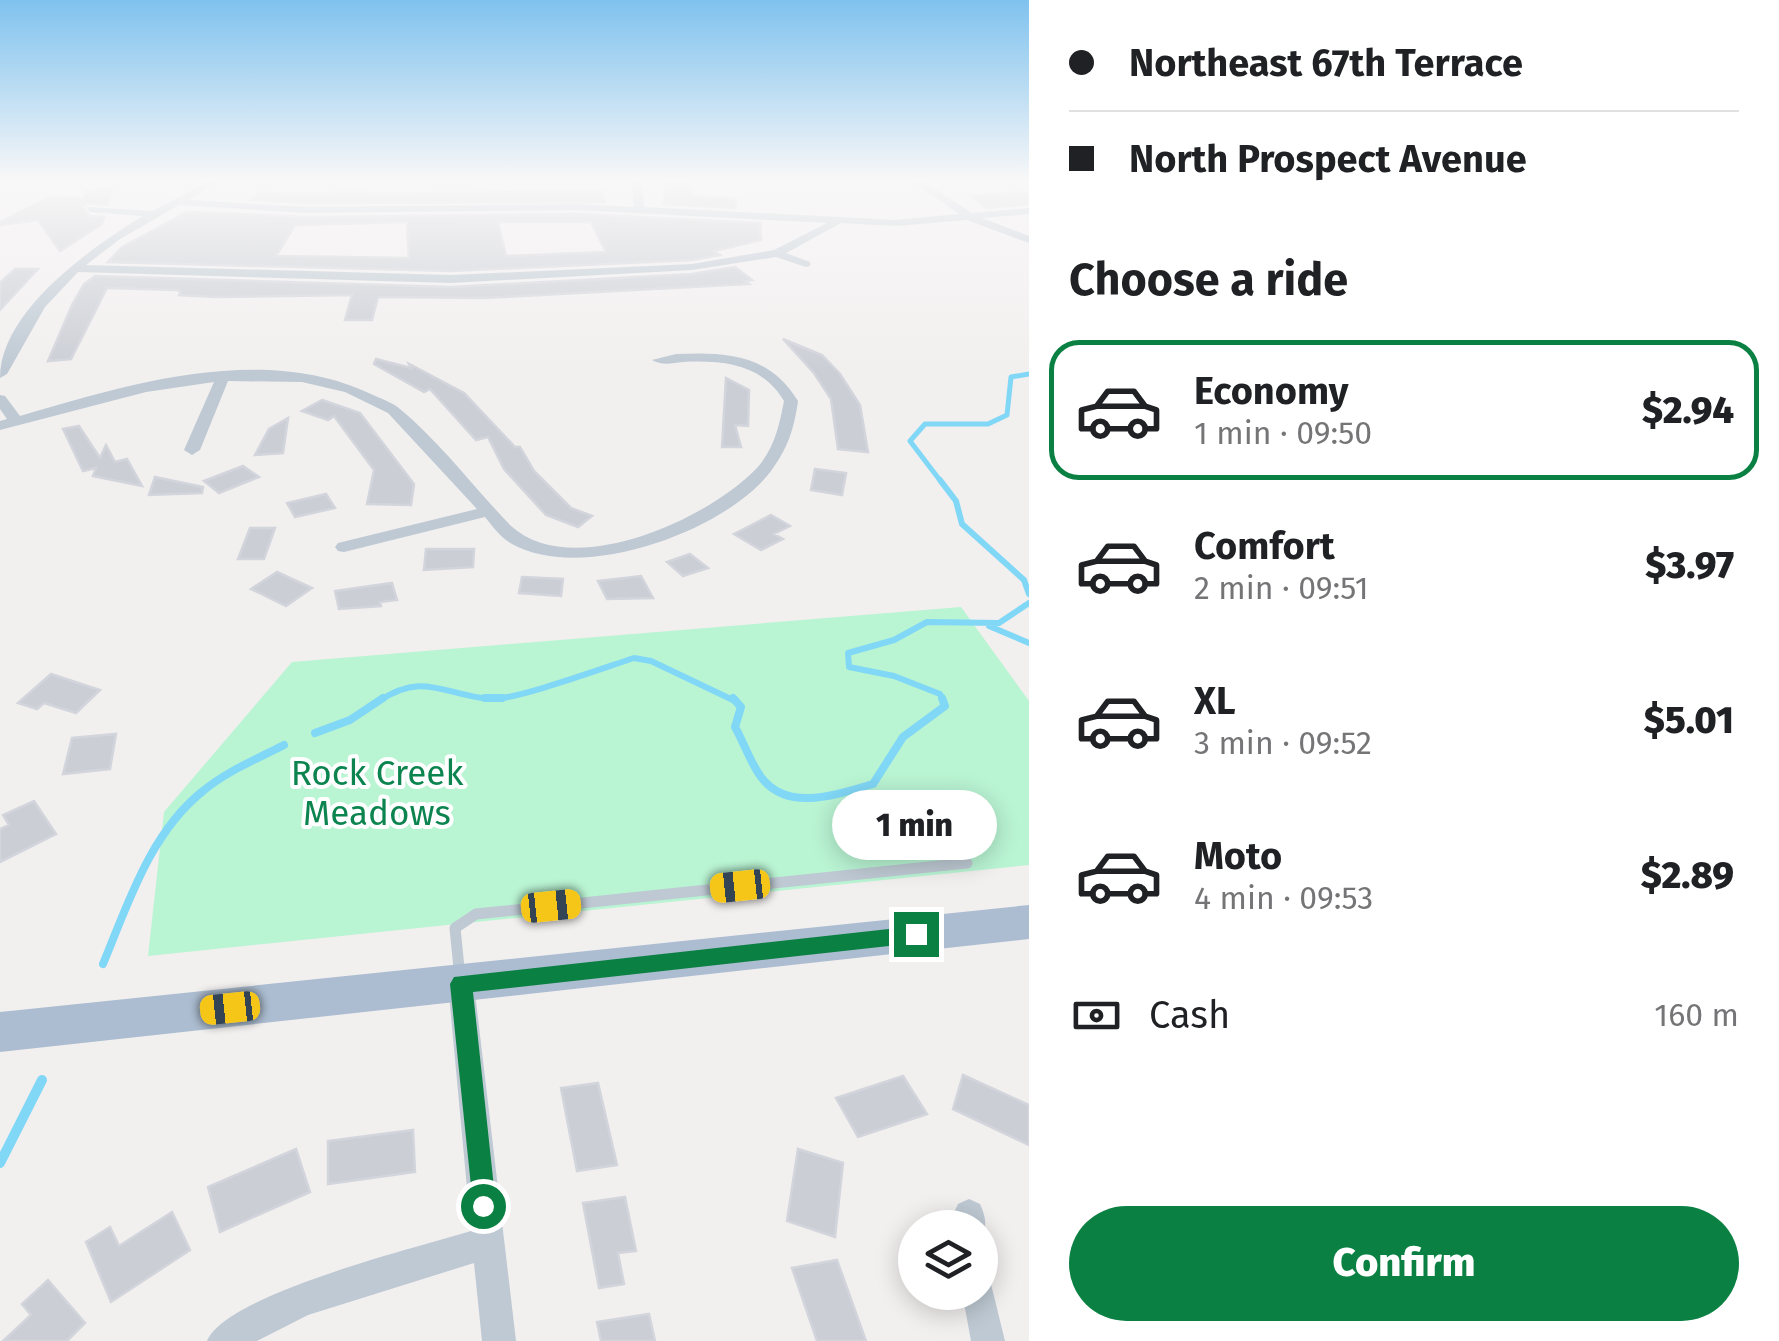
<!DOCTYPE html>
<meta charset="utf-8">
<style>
:root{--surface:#fff;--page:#f2f2f2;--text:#202124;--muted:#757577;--line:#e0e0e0;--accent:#0b8043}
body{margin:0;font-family:"Fira Sans",sans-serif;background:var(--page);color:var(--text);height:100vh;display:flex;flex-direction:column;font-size:38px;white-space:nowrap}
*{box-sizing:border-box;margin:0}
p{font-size:32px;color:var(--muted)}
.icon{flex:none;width:55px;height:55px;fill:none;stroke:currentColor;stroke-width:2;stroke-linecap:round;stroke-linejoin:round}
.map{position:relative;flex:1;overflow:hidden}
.drawer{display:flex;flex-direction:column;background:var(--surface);width:750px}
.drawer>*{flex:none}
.hud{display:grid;align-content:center;height:220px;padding:0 40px;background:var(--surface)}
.fabs{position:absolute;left:898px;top:1210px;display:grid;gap:20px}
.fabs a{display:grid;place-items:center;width:100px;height:100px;border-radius:50%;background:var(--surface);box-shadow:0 5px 25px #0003;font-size:50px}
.end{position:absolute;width:45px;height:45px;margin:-22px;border:12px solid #0b8043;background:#fff;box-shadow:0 0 0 5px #fff}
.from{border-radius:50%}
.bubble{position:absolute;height:70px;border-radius:35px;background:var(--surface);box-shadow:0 5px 25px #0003;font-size:32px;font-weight:800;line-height:70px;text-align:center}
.car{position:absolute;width:30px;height:60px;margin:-30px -15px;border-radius:12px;box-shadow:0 0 8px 2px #0007;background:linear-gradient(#f5c518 24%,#345 0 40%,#f5c518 0 76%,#345 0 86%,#f5c518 0)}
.hud b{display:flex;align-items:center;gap:35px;height:95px;font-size:38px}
.hud b+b{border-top:2px solid var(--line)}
.hud i{width:25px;height:25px;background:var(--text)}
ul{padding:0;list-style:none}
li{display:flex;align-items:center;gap:30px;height:140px;margin:0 20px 15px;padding:0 20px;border:5px solid transparent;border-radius:30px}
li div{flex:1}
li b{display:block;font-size:38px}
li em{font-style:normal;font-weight:800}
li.current{border-color:var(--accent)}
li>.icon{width:90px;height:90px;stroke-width:1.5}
h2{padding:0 40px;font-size:45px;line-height:120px}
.pay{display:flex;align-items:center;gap:25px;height:110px;padding:0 40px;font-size:38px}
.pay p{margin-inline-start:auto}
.action{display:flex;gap:20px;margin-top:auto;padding:20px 40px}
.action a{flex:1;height:115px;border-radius:60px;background:var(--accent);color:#fff;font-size:40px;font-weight:800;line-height:115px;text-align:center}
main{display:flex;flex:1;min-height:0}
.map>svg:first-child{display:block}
.green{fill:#b9f4d3}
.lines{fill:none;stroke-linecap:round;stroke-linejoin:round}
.stream-far3{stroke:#81d7f6;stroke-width:5}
.stream-far2{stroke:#81d7f6;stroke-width:6}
.stream-far1{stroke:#81d7f6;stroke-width:8}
.stream{stroke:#81d7f6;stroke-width:10}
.building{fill:#cbced5;stroke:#d3d5dc;stroke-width:2.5;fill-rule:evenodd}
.lane{stroke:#bec9d3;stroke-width:11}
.street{fill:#bec9d3;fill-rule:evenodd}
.primary{fill:#acbdd1;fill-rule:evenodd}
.route{fill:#0b8043}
.labels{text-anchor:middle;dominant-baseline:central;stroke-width:8;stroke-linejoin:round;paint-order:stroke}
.park-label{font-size:35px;fill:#0c844f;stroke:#fff}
</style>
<main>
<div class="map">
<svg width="1029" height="1341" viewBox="0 0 1029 1341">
<rect width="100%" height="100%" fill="#f2efef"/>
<path class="green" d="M961,607L1029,701V865L148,956L164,812L292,662Z"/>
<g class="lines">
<path class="stream-far3" d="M942,483L910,441L925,424H988L1007,415L1011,377L1029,374"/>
<path class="stream-far2" d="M940,480L956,501L962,524L1024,580L1029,594
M989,626L1029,643
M379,701C424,671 443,695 490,699C513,701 606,667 634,658L651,661L735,701
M943,701L940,694L894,676L849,667L848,653L894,640L927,622L999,623L1029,603"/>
<path class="stream-far1" d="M485,698H502
M733,698L741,707L735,727C744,743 750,762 761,777C788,813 838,794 873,784L903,737L945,706L942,698
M315,733L350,720L383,698
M103,964C128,904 150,833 203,791C227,771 257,759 284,745"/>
<path class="stream" d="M0,1163L42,1080"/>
</g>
<path class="building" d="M666,181H683L693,196L736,199L735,208L664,204Z
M112,189L108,205L86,203L82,207L90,216L104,217L102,224L60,251L38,220L0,225V222L52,196L84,199L87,190Z
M336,190H365V194L602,191L605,202L307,203L252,200L258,193L335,194Z
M1029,192V204L987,208L970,196Z
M187,212L307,217L577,214L760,223L761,240L714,251L720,255L692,260L451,271L108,262L122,247ZM407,222L409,258L276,256L295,225ZM498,222H591L606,252L506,256Z
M735,267L752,280L745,281L749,284L484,298L378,297L372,320H345L352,295L214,297L179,295L181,291L175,290L107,288L71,359L48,361L72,305L84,284L95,276L451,287L692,274Z
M15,269H38L0,310V283Z
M783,339L822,355L840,374L860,405L868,452L838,449L831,399L814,373Z
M376,359L411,368L409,364L464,393L515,447H520L534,471L571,508L592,516L578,527L546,515L504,469L488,437L476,440L430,389L424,392L374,364Z
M726,378L749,390L748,426L735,425L741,447H722Z
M322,400L360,413L414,484L411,505L367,504L374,470L334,416L328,420L302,411Z
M288,418L283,453L255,455L269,429Z
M79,426L100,458L106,445L115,462L127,459L142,486L93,476L96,468L83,471L63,429Z
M243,466L259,477L219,493L204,481Z
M815,469L846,473L842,495L811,490Z
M155,477L203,487L202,493L149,495Z
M326,494L335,508L295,517L287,503Z
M771,515L790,526L774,534L783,539L761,550L734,534Z
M250,528H275L264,559H238Z
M426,549H474L473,567L424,570Z
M690,554L708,568L683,576L667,562Z
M277,572L312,588L286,606L251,589Z
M641,576L653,598L607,599L598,581Z
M522,577L563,579L561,596L519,593Z
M392,583L397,600L380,602L381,606L339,609L335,591Z
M51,674L100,690L76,713L44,703L37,709L18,703Z
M116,734L110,769L63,774L72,738Z
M34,801L56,834L0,862V829L9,825L3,815Z
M963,1075L1029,1105V1145L953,1109Z
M903,1076L927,1114L858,1137L836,1098Z
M598,1083L617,1165L577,1171L561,1088Z
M413,1130L415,1172L328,1184V1141Z
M296,1149L310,1192L220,1232L208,1187Z
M798,1149L843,1163L835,1237L787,1221Z
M625,1197L636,1251L618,1253L624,1284L599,1288L583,1203Z
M172,1212L190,1250L111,1302L86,1242L110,1227L119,1246Z
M837,1260L866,1341H817L792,1268Z
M48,1280L85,1323L67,1341H3L31,1315L22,1304Z
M649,1314L655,1341H601L597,1322Z"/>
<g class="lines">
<path class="lane" d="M460,978L455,928L476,914L967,863"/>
<path class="street" d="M209,181H221L189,200L307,207L577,204L634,207L632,181H642L644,207L896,220L959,214L911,181H923L972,213L1029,208V214L982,218L1029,236V243L967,220L896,226L841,223L786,253L810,262V266L806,267L776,257L692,270L451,283L78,272L45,307L7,374L0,378C0,311 92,247 143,216L90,212L86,207L153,211ZM179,205L307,213L577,210L827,223L774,250L692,264L451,275L86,265L120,239Z
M676,354C728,352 769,354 798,401C794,429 788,448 771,471C725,532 581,583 512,544C501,538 493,527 485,517L344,552L338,551L335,547L338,543L477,509L388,413L345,392L302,382L228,381L200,450L192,455L184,450L214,382L146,392L0,430V421L7,419L0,409V395L5,396L20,416C129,384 264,342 373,395C382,399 393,403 400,409C441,443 475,489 511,526C572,581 706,520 755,470C774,450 779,427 784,401C762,364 724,360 683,362C672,363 662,366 652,360Z
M461,973L470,976L474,984L516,1341H482L474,1263L308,1315L257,1341H207C226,1294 419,1247 471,1231L448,984L452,976Z
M969,1199L980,1204C986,1217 988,1228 980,1240V1228H954L953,1215L958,1204Z
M980,1276L990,1280L1005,1341H971L962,1292H980Z"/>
<path class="primary" d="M1029,905V939L0,1052V1012Z"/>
</g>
<linearGradient id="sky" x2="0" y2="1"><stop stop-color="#7fc2ee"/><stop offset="0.49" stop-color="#f9f8f8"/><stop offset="1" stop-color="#f9f8f8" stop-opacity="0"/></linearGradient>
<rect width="1029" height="369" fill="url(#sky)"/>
<path class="route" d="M916,926L926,934L916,943L473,992L496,1206L492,1215L483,1219L474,1215L450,984L454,977Z"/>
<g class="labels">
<g class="park-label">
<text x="377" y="773">Rock Creek<tspan x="377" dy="40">Meadows</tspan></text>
</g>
</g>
</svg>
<div class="fabs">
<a><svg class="icon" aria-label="layers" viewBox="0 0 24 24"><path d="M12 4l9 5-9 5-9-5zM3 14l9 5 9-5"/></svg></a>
</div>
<i class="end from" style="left:483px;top:1206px"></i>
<i class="end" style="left:916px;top:934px"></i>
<div class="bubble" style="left:832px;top:790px;width:165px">1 min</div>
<i class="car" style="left:740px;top:886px;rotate:264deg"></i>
<i class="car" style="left:551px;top:906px;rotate:84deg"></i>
<i class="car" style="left:230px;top:1008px;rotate:264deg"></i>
</div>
<section class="drawer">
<div class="hud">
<b><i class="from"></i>Northeast 67th Terrace</b>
<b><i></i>North Prospect Avenue</b>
</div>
<h2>Choose a ride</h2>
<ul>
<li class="current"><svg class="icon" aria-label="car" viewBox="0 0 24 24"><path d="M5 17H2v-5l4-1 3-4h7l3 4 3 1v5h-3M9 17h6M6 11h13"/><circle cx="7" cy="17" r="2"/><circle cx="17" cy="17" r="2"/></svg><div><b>Economy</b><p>1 min · 09:50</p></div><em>$2.94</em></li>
<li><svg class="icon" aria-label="car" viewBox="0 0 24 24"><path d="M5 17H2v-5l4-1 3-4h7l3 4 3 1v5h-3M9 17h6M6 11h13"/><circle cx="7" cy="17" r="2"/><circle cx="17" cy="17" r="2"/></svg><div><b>Comfort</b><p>2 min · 09:51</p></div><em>$3.97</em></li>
<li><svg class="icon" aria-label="car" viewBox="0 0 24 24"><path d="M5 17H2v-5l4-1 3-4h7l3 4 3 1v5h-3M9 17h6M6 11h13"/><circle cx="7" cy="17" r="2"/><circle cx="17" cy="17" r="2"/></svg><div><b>XL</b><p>3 min · 09:52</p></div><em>$5.01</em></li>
<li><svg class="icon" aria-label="car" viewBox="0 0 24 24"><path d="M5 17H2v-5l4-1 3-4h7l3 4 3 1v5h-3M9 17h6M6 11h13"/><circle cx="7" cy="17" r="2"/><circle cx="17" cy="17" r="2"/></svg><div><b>Moto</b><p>4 min · 09:53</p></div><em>$2.89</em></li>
</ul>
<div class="pay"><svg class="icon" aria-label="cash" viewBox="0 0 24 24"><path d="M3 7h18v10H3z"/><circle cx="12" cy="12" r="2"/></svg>Cash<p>160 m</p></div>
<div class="action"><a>Confirm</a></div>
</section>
</main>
